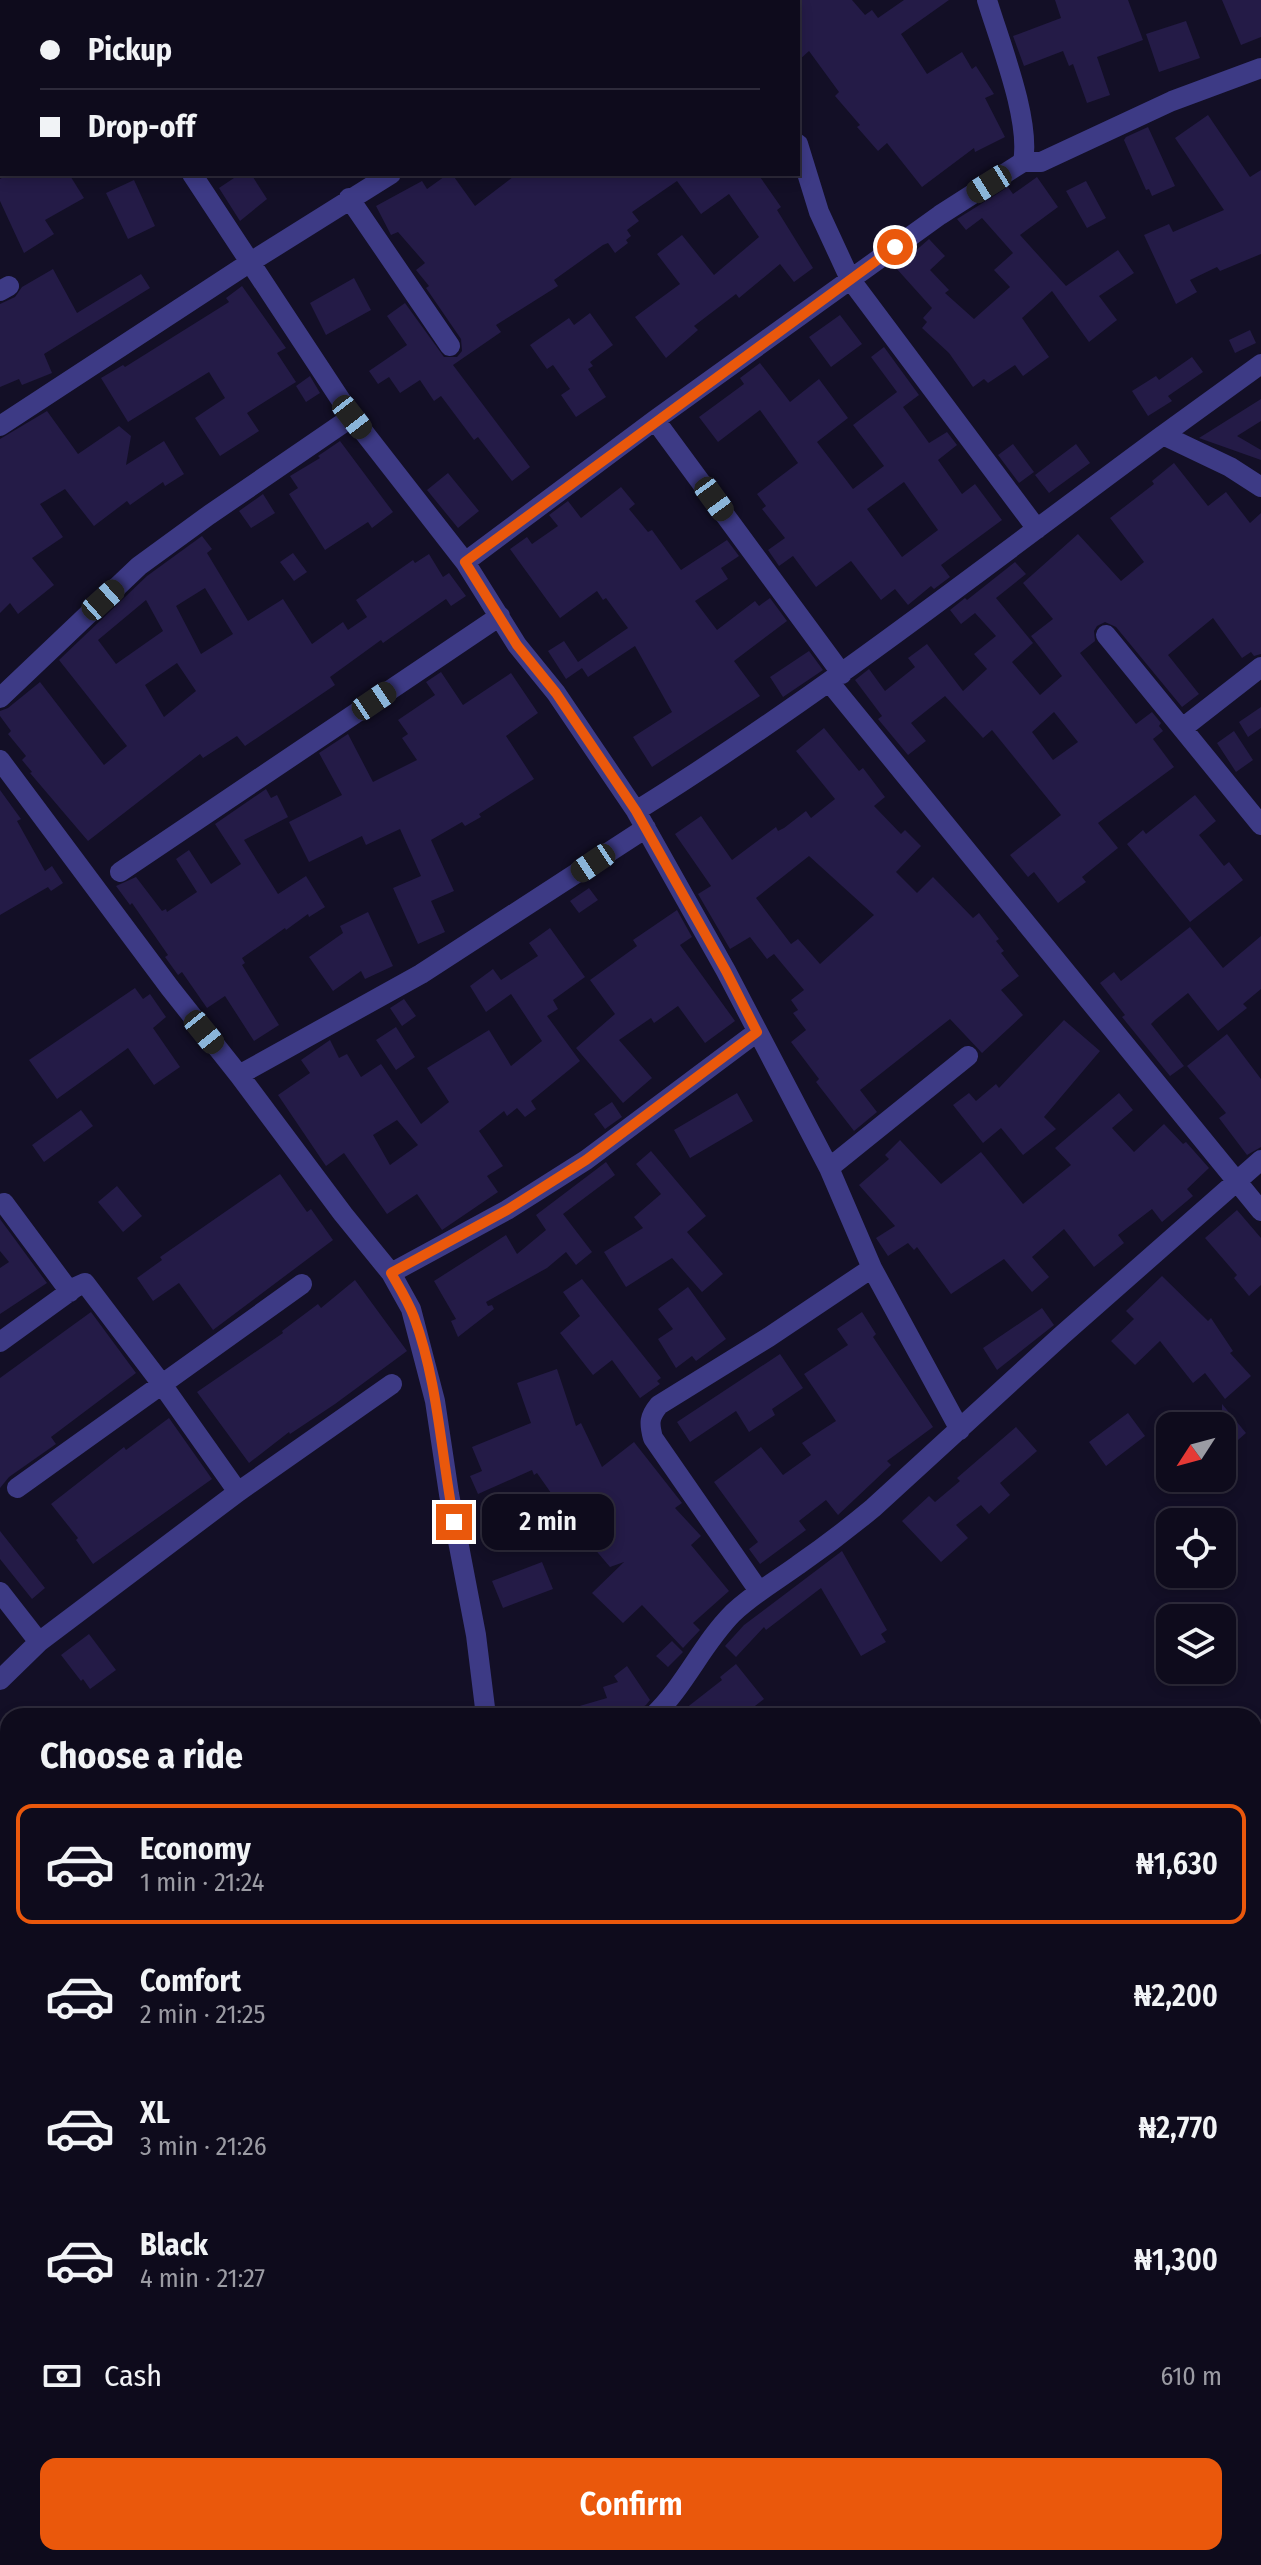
<!DOCTYPE html>
<meta charset="utf-8">
<style>
:root{--surface:#0e0b1c;--page:#1c1929;--text:#f1f3f6;--muted:#9b9ba3;--line:#2e2b3b;--accent:#ea580c}
body{margin:0;font-family:"Fira Sans Condensed",sans-serif;background:var(--page);color:var(--text);height:100vh;display:flex;flex-direction:column;font-size:30px;white-space:nowrap}
*{box-sizing:border-box;margin:0}
p{font-size:26px;color:var(--muted)}
.icon{flex:none;width:44px;height:44px;fill:none;stroke:currentColor;stroke-width:2;stroke-linecap:round;stroke-linejoin:round}
.map{position:relative;flex:1;overflow:hidden}
.sheet{position:absolute;left:0px;top:1708px;width:1262px;height:858px;display:flex;flex-direction:column;background:var(--surface);border-radius:24px 24px 0 0;box-shadow:0 4px 12px #0003,0 0 0 2px var(--line)}
.sheet>*{flex:none}
.hud{position:absolute;left:0px;top:0px;width:800px;height:176px;box-shadow:0 4px 12px #0003,0 0 0 2px var(--line);display:grid;align-content:center;height:176px;padding:0 40px;background:var(--surface)}
.needle{width:52px;rotate:234deg}
.tools{position:absolute;left:1156px;top:1412px;display:grid;gap:16px}
.tools a{display:grid;place-items:center;width:80px;height:80px;border-radius:16px;background:var(--surface);box-shadow:0 4px 12px #0003,0 0 0 2px var(--line);font-size:40px}
.end{position:absolute;width:36px;height:36px;margin:-18px;border:10px solid #ea580c;background:#fff;box-shadow:0 0 0 4px #fff}
.from{border-radius:50%}
.bubble{position:absolute;height:56px;border-radius:16px;background:var(--surface);box-shadow:0 4px 12px #0003,0 0 0 2px var(--line);font-size:26px;font-weight:600;line-height:56px;text-align:center}
.car{position:absolute;width:24px;height:48px;margin:-24px -12px;border-radius:10px;box-shadow:0 0 6px 2px #0007;background:linear-gradient(#222 24%,#8ab4d8 0 40%,#222 0 76%,#8ab4d8 0 86%,#222 0)}
.hud b{display:flex;align-items:center;gap:28px;height:76px;font-size:30px}
.hud b+b{border-top:2px solid var(--line)}
.hud i{width:20px;height:20px;background:var(--text)}
ul{padding:0;list-style:none}
li{display:flex;align-items:center;gap:24px;height:120px;margin:0 16px 12px;padding:0 24px;border:4px solid transparent;border-radius:16px}
li div{flex:1}
li b{display:block;font-size:30px}
li em{font-style:normal;font-weight:600}
li.active{border-color:var(--accent)}
li>.icon{width:72px;height:72px;stroke-width:1.5}
h2{padding:0 40px;font-size:36px;line-height:96px}
.pay{display:flex;align-items:center;gap:20px;height:88px;padding:0 40px;font-size:30px}
.pay p{margin-inline-start:auto}
.button{display:flex;gap:16px;margin-top:auto;padding:16px 40px}
.button a{flex:1;height:92px;border-radius:16px;background:var(--accent);color:#fff;font-size:32px;font-weight:600;line-height:92px;text-align:center}
.map>svg:first-child{display:block}
.lines{fill:none;stroke-linecap:round;stroke-linejoin:round}
.stream{stroke:#0c2248;stroke-width:6}
.building{fill:#241b47;fill-rule:evenodd}
.minor{stroke:#3d3a85;stroke-width:20}
.tertiary{stroke:#3d3a85;stroke-width:20}
.route{stroke:#ea580c;stroke-width:10}
</style>
<div class="map">
<svg width="1261" height="2565" viewBox="0 0 1261 2565">
<rect width="100%" height="100%" fill="#130f26"/>
<g class="lines">
<path class="stream" d="M1254,2009L1261,2006
M0,2538L8,2534"/>
</g>
<path class="building" d="M798,0H852L865,15L872,10L878,18L904,0H949L901,34L927,74L962,52L972,69L976,66L994,94L985,98L1005,137L975,152L974,148L922,187L887,143L878,151L857,127L860,125L835,96L839,92L809,51L798,61Z
M1055,0H1128L1143,40L1097,57L1110,95L1087,103L1073,64L1069,66L1063,51L1024,66L1013,36L1061,18Z
M1222,0H1261V37L1241,45Z
M1186,21L1200,58L1159,72L1146,34Z
M1208,115L1250,177L1261,170V254L1220,271L1217,267L1190,280L1197,292L1176,304L1144,235L1169,224L1173,232L1224,210L1175,138Z
M1148,127L1175,186L1152,196L1149,189L1146,190L1124,140L1126,137Z
M9,174H69L84,198L45,220L54,234L24,253L0,201V179Z
M240,174H251L267,199L240,221L219,188Z
M448,174H452L475,206L517,174H758L781,207L777,210L813,268L794,282L780,264L739,298L736,294L694,326L698,330L666,358L635,317L680,284L657,254L682,235L714,275L759,237L729,194L701,214L677,181L632,212L639,221L627,230L631,236L626,240L628,243L615,253L608,243L603,245L554,280L558,286L496,325L501,332L453,365L530,467L512,481L478,437L474,440L441,396L434,401L420,380L400,393L389,377L378,384L369,371L407,345L387,316L405,303L444,357H457L462,351L461,339L426,288L429,286L416,270L425,263L398,232L391,235L376,206L422,181L427,189Z
M1037,177L1058,207L1020,235L1066,286L1118,250L1134,273L1099,296L1117,320L1089,342L1052,291L1022,318L1049,357L1023,376L1015,365L988,383L984,379L973,387L949,353L922,328L927,322L923,318L932,308L896,268L929,239L945,256L930,270L949,290L945,293L974,319L1010,287L994,270L1013,253L982,218L966,230L957,219L1008,187L1013,194Z
M134,180L155,226L128,239L106,193Z
M1086,181L1106,218L1087,228L1066,191Z
M53,269L77,313L141,274L150,288L44,354L52,373L22,385L19,379L0,387V304L15,297L22,287Z
M354,278L371,310L326,335L310,303Z
M242,286L286,348L277,353L296,382L247,413L259,431L220,456L195,418L225,398L209,372L128,422L101,378L123,365L125,367L229,302L226,298Z
M590,313L613,345L590,362L593,366L588,369L606,397L576,417L561,395L570,389L553,365L547,369L530,345L569,318L574,325Z
M840,315L862,344L831,367L809,337Z
M1250,330L1256,343L1235,353L1229,340Z
M884,347L919,395L903,407L929,443L947,432L957,445L938,460L962,494L975,484L1002,520L941,565L950,577L934,589L931,586L908,605L895,589L881,600L851,561L816,587L793,556L779,566L768,550L785,538L762,509L766,506L757,494L798,463L760,410L718,442L699,417L744,384L740,378L760,363L790,402L819,379L848,418L817,442L853,489L884,466L853,425L897,392L871,357ZM904,482L938,530L902,557L867,509Z
M1192,357L1203,372L1168,396L1172,401L1148,416L1132,391L1156,376L1159,380Z
M310,376L320,393L306,402L296,386Z
M1261,399V421L1237,436L1261,450V460L1199,438Z
M47,411L78,454L119,426L131,436L126,465L164,441L184,474L165,486L163,482L130,505L127,501L94,526L65,489L40,504L63,537L32,558L54,585L18,614L10,603L0,613V439Z
M340,441L393,512L372,528L368,522L325,550L289,494L298,488L290,476L320,458L318,456Z
M1013,444L1034,472L1019,483L998,455Z
M1076,444L1090,463L1049,493L1035,475Z
M1174,463L1208,506L1226,492L1250,523L1261,513V654L1254,656L1251,652L1242,658L1213,618L1168,655L1199,694L1182,707L1116,627L1105,622L1097,626L1094,631L1095,641L1080,653L1136,724L1152,712L1161,723L1159,726L1163,731L1153,739L1174,767L1098,823L1118,848L1082,877L1086,882L1058,903L1034,872L1028,877L1010,855L1061,815L992,730L983,738L945,696L911,723L926,741L908,755L878,719L882,716L855,680L869,669L885,691L915,667L908,658L927,644L963,691L987,669L974,654L996,636L975,613L961,624L950,610L965,598L967,600L1015,562L1026,574L996,598L1033,643L1012,662L1040,695L1062,676L1031,636L1053,619L1023,583L1078,534L1121,581L1144,562L1110,518L1154,484L1152,481ZM1054,712L1078,742L1053,760L1032,732Z
M448,473L479,511L458,528L427,490Z
M621,487L635,504L629,509L648,532L652,530L681,570L727,540L739,556L721,568L728,579L695,601L717,630L755,601L759,606L770,598L787,621L734,661L760,696L652,767L633,737L672,712L635,646L588,677L578,662L628,628L606,598L603,600L597,591L560,618L510,549L527,537L532,544L558,526L549,515L568,501L581,518Z
M263,494L275,513L251,528L239,511Z
M202,536L212,549L207,553L248,621L283,599L312,644L343,622L348,630L367,617L356,600L413,560L415,563L429,554L443,577L449,573L466,596L451,606L446,599L383,643L381,640L330,677L335,685L245,746L237,736L203,758L200,754L88,841L30,773L32,772L22,760L26,756L8,734L11,731L0,716V711L8,708L40,682L104,765L127,746L59,660L147,576ZM205,588L233,634L201,654L176,606ZM146,600L163,631L116,664L98,640ZM177,663L196,691L164,717L145,685Z
M293,553L307,572L294,581L280,562Z
M564,641L582,668L566,679L548,651Z
M809,651L823,670L783,697L770,677Z
M441,672L463,705L511,673L538,713L506,736L534,779L479,814L481,817L465,826L462,822L431,840L454,891L431,901L445,932L418,944L393,888L421,876L400,829L366,845L362,836L309,862L289,822L342,795L319,753L348,734L373,782L417,760L402,738L408,734L398,720L435,695L426,682Z
M1261,707V728L1248,737L1239,722Z
M824,728L859,771L863,768L885,797L874,806L901,834L905,830L921,846L896,872L917,893L933,877L973,918L979,913L999,939L996,941L1004,951L1001,953L1019,976L1001,990L1023,1015L982,1053L950,1019L860,1090L877,1112L854,1131L816,1082L819,1079L791,1042L806,1030L793,1013L798,1010L791,1000L804,990L774,954L767,959L750,937L730,949L698,894L711,886L675,834L701,816L732,860L776,827L778,831L784,828L806,811L811,818L835,799L796,751ZM809,856L874,915L820,964L798,939L791,944L756,898Z
M1234,731L1253,760L1236,772L1217,743Z
M266,789L271,798L277,795L288,817L244,840L278,894L306,876L325,907L309,917L308,914L286,930L285,928L242,958L245,963L242,965L279,1025L254,1041L225,996L207,1008L182,972L178,975L165,957L168,955L132,903L130,905L116,886L136,877L162,911L166,909L167,912L197,892L176,859L189,850L211,884L241,864L215,824Z
M0,790L21,819L17,821L45,871L52,866L63,883L51,891L48,887L0,915Z
M1195,795L1216,821L1199,835L1224,866L1229,862L1243,880L1190,922L1127,844L1143,830L1146,834Z
M589,888L598,900L579,913L570,901Z
M677,910L692,937L680,945L735,1021L705,1043L678,1006L654,1023L651,1018L619,1040L652,1078L623,1103L576,1048L615,1014L590,980L637,946L633,940Z
M368,912L393,966L365,979L361,971L333,991L309,957L343,933L340,926Z
M1190,927L1223,968L1261,936V989L1243,1004L1247,1008L1218,1031L1188,993L1155,1020L1151,1024L1184,1066L1170,1076L1122,1017L1125,1015L1100,983L1114,972L1121,981Z
M550,928L585,977L553,1000L558,1009L547,1016L580,1061L531,1101L536,1109L525,1117L517,1108L507,1116L504,1111L479,1131L503,1166L487,1176L498,1192L442,1230L417,1194L387,1214L344,1153L326,1166L278,1095L310,1073L301,1060L330,1040L339,1058L347,1054L361,1077L381,1064L421,1124L449,1102L427,1068L489,1030L511,1066L542,1041L511,994L486,1012L470,986L493,969L501,980L538,956L529,943ZM397,1120L418,1145L390,1165L373,1135Z
M135,988L143,999L150,994L166,1017L153,1028L180,1067L154,1085L128,1048L57,1099L29,1060Z
M404,999L416,1016L402,1026L390,1008Z
M1064,1020L1100,1051L1044,1117L1056,1129L1023,1155L1001,1128L983,1143L953,1105L969,1093L976,1101L996,1084L999,1088Z
M396,1027L415,1057L396,1070L376,1040Z
M1227,1034L1261,1079V1147L1247,1155L1219,1118L1226,1113L1187,1066Z
M737,1093L753,1121L690,1158L674,1130Z
M1119,1093L1133,1110L1112,1128L1134,1152L1164,1124L1183,1144L1186,1142L1209,1168L1187,1189L1193,1196L1162,1222L1152,1209L1118,1235L1124,1243L1094,1267L1064,1229L1032,1257L1049,1277L1032,1292L1004,1259L951,1294L917,1247L914,1250L908,1243L888,1256L876,1238L895,1226L859,1185L889,1159L885,1155L900,1140L941,1184L981,1152L1023,1204L1071,1165L1055,1148Z
M612,1102L622,1117L605,1129L594,1114Z
M81,1110L93,1126L44,1162L32,1145Z
M651,1151L706,1216L687,1232L723,1274L702,1292L672,1258L626,1287L604,1252L643,1228L634,1217L661,1194L636,1164Z
M606,1162L615,1175L563,1214L592,1252L576,1265L566,1252L547,1268L486,1302L488,1306L492,1305L494,1309L458,1337L451,1321L456,1319L434,1281L506,1235L517,1254L546,1230L536,1215Z
M280,1174L307,1212L311,1209L333,1240L213,1330L179,1283L153,1301L137,1278L162,1260L160,1257Z
M117,1186L142,1216L123,1232L98,1202Z
M1237,1210L1261,1238V1285L1249,1296L1234,1278L1237,1275L1205,1238Z
M0,1219L47,1283L0,1314V1268L9,1262L0,1251Z
M1162,1276L1208,1321L1211,1318L1233,1351L1230,1353L1251,1376L1225,1399L1205,1373L1193,1383L1160,1341L1135,1365L1111,1341L1134,1319L1126,1311Z
M582,1279L661,1378L657,1381L660,1384L640,1398L612,1360L593,1375L560,1333L580,1316L563,1292Z
M355,1280L407,1351L335,1404L290,1434L289,1432L249,1463L197,1392L283,1333L282,1331L318,1304L321,1308Z
M688,1287L726,1339L696,1361L692,1356L676,1368L658,1339L673,1329L658,1309Z
M1042,1308L1054,1325L997,1370L983,1348Z
M91,1312L136,1373L51,1437L56,1444L9,1477L0,1488V1378Z
M862,1312L876,1334L873,1337L933,1427L887,1461L891,1465L838,1515L826,1500L799,1521L806,1530L760,1564L749,1549L758,1542L714,1482L761,1447L783,1475L811,1455L802,1443L836,1421L804,1374L848,1345L837,1329Z
M780,1354L803,1388L772,1409L775,1415L749,1432L736,1411L690,1442L677,1422Z
M557,1369L576,1426L581,1423L602,1467L634,1442L682,1503L675,1508L701,1536L691,1545L729,1591L693,1623L700,1630L683,1648L642,1605L623,1623L592,1593L624,1562L610,1567L570,1520L537,1473L534,1475L532,1470L478,1494L470,1476L482,1471L472,1447L531,1423L517,1383Z
M1222,1404L1246,1433L1222,1454Z
M1128,1413L1145,1436L1106,1466L1089,1442Z
M169,1418L212,1479L93,1564L76,1540L78,1538L51,1504L124,1447L126,1450Z
M1016,1427L1037,1451L1000,1483L1010,1495L989,1514L981,1505L956,1525L968,1538L941,1562L902,1521L929,1496L935,1502L960,1481L957,1478Z
M0,1531L45,1588L32,1599L0,1559Z
M842,1551L887,1630L881,1634L886,1642L861,1656L821,1588L766,1630L764,1627L736,1657L725,1646L744,1625Z
M542,1562L553,1589L503,1608L492,1581Z
M89,1634L116,1670L90,1689L83,1679L81,1681L61,1655Z
M672,1641L683,1652L668,1667L656,1656Z
M736,1664L764,1699L742,1716H676L722,1680L720,1677Z
M627,1666L650,1700L646,1705L629,1716H560L559,1712L607,1698L603,1687L618,1682L614,1676Z"/>
<g class="lines">
<path class="minor" d="M83,0L84,2
M748,0L749,2
M987,0C1000,43 1031,120 1023,162
M472,2L476,0
M674,2L677,0
M798,144L819,212L850,279L1037,529
M192,174L352,417L465,562L517,645L556,693L636,811L726,971L829,1168L872,1268L960,1430
M349,198L450,346
M0,291L9,286
M655,420L842,674
M0,426L249,263L391,174
M1163,435L1261,364
M465,562L655,420L940,215L1023,162H1041L1172,101L1261,68
M1106,635L1261,825
M830,683L1261,1211
M0,698L139,566L209,515L352,417
M1184,727L1261,667
M0,760L170,988L239,1075L343,1214L391,1273L411,1309L435,1401L449,1494L476,1635L486,1716
M636,811C819,697 989,563 1163,435L1230,467L1261,487
M120,872L500,616
M239,1075L421,974L646,828
M829,1168L968,1056
M4,1203L70,1292
M391,1273L507,1210L586,1160L757,1032
M0,1342L76,1287L85,1283L161,1383L238,1492L39,1642
M17,1488L302,1284
M238,1492L392,1384
M759,1591L653,1438C649,1423 649,1417 659,1405L769,1337L872,1268
M0,1592L39,1642L0,1680
M653,1716C685,1686 702,1644 733,1613C753,1594 776,1581 798,1565C824,1547 849,1528 873,1508L1061,1336L1261,1160
M0,1763L8,1774
M1235,2558L1237,2565
M609,2565V2558
M979,2565L989,2558"/>
<path class="tertiary" d="M0,1L1,0"/>
</g>
<g class="lines">
<path class="route" d="M454,1522C441,1454 438,1382 414,1317C408,1301 399,1287 391,1273L507,1210L586,1160L757,1032L726,971L636,811L556,693L517,645L465,562L895,247"/>
</g>
</svg>
<div class="tools">
<a><svg class="needle" viewBox="-14 -14 28 28"><path d="M0-13l5 13h-10z" fill="#e53935"/><path d="M0 13l5-13h-10z" fill="#9b9ba3"/></svg></a>
<a><svg class="icon" aria-label="locate" viewBox="0 0 24 24"><circle cx="12" cy="12" r="6"/><path d="M12 2v4M12 18v4M2 12h4M18 12h4"/></svg></a>
<a><svg class="icon" aria-label="layers" viewBox="0 0 24 24"><path d="M12 4l9 5-9 5-9-5zM3 14l9 5 9-5"/></svg></a>
</div>
<i class="end from" style="left:895px;top:247px"></i>
<i class="end" style="left:454px;top:1522px"></i>
<div class="bubble" style="left:482px;top:1494px;width:132px">2 min</div>
<i class="car" style="left:989px;top:184px;rotate:238deg"></i>
<i class="car" style="left:352px;top:417px;rotate:142deg"></i>
<i class="car" style="left:714px;top:499px;rotate:144deg"></i>
<i class="car" style="left:103px;top:600px;rotate:48deg"></i>
<i class="car" style="left:374px;top:701px;rotate:56deg"></i>
<i class="car" style="left:593px;top:863px;rotate:236deg"></i>
<i class="car" style="left:204px;top:1032px;rotate:141deg"></i>
<div class="hud">
<b><i class="from"></i>Pickup</b>
<b><i></i>Drop-off</b>
</div>
<section class="sheet">
<h2>Choose a ride</h2>
<ul>
<li class="active"><svg class="icon" aria-label="car" viewBox="0 0 24 24"><path d="M5 17H2v-5l4-1 3-4h7l3 4 3 1v5h-3M9 17h6M6 11h13"/><circle cx="7" cy="17" r="2"/><circle cx="17" cy="17" r="2"/></svg><div><b>Economy</b><p>1 min · 21:24</p></div><em>₦1,630</em></li>
<li><svg class="icon" aria-label="car" viewBox="0 0 24 24"><path d="M5 17H2v-5l4-1 3-4h7l3 4 3 1v5h-3M9 17h6M6 11h13"/><circle cx="7" cy="17" r="2"/><circle cx="17" cy="17" r="2"/></svg><div><b>Comfort</b><p>2 min · 21:25</p></div><em>₦2,200</em></li>
<li><svg class="icon" aria-label="car" viewBox="0 0 24 24"><path d="M5 17H2v-5l4-1 3-4h7l3 4 3 1v5h-3M9 17h6M6 11h13"/><circle cx="7" cy="17" r="2"/><circle cx="17" cy="17" r="2"/></svg><div><b>XL</b><p>3 min · 21:26</p></div><em>₦2,770</em></li>
<li><svg class="icon" aria-label="car" viewBox="0 0 24 24"><path d="M5 17H2v-5l4-1 3-4h7l3 4 3 1v5h-3M9 17h6M6 11h13"/><circle cx="7" cy="17" r="2"/><circle cx="17" cy="17" r="2"/></svg><div><b>Black</b><p>4 min · 21:27</p></div><em>₦1,300</em></li>
</ul>
<div class="pay"><svg class="icon" aria-label="cash" viewBox="0 0 24 24"><path d="M3 7h18v10H3z"/><circle cx="12" cy="12" r="2"/></svg>Cash<p>610 m</p></div>
<div class="button"><a>Confirm</a></div>
</section>
</div>
